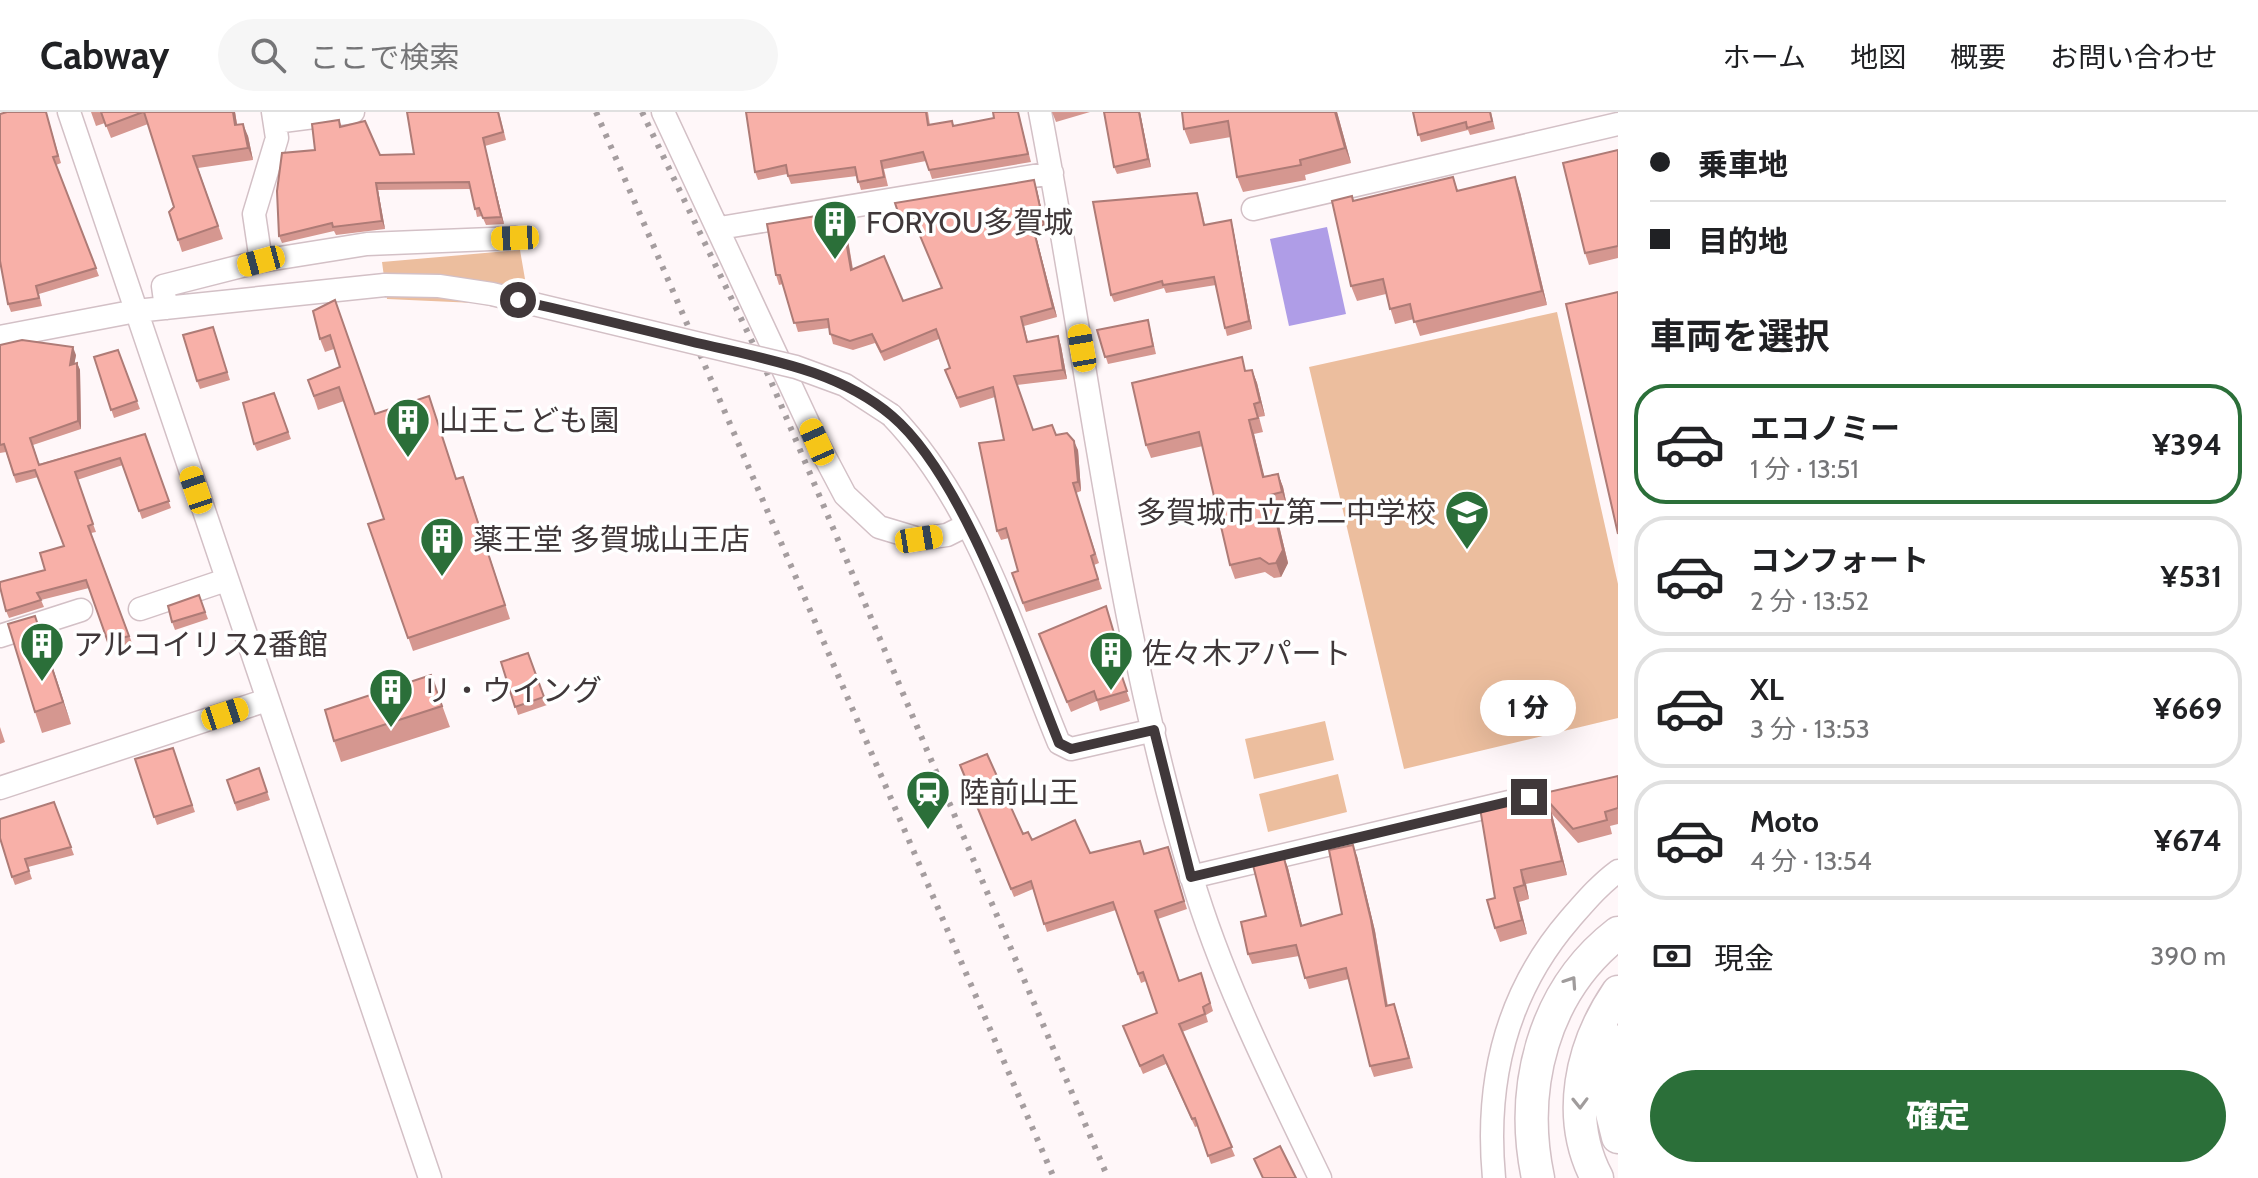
<!DOCTYPE html>
<html lang="ja">
<meta charset="utf-8">
<style>
:root{--surface:#fff;--page:#f6f6f6;--text:#202124;--muted:#757577;--line:#e0e0e0;--accent:#2b6f39}
body{margin:0;font-family:Cabin,"Noto Sans JP",sans-serif;background:var(--page);color:var(--text);height:100vh;display:flex;flex-direction:column;font-size:30px;white-space:nowrap}
*{box-sizing:border-box;margin:0}
p{font-size:26px;color:var(--muted)}
.icon{flex:none;width:44px;height:44px;fill:none;stroke:currentColor;stroke-width:2;stroke-linecap:round;stroke-linejoin:round}
.map{position:relative;flex:1;overflow:hidden}
.drawer{display:flex;flex-direction:column;background:var(--surface);width:640px}
.drawer>*{flex:none}
.guide{display:grid;align-content:center;height:176px;padding:0 32px;background:var(--surface)}
.end{position:absolute;width:36px;height:36px;margin:-18px;border:10px solid #40383a;background:#fff;box-shadow:0 0 0 4px #fff}
.from{border-radius:50%}
.bubble{position:absolute;height:56px;border-radius:28px;background:var(--surface);box-shadow:0 8px 32px #0002;font-size:26px;font-weight:800;line-height:56px;text-align:center}
.car{position:absolute;width:24px;height:48px;margin:-24px -12px;border-radius:10px;box-shadow:0 0 6px 2px #0007;background:linear-gradient(#f5c518 24%,#345 0 40%,#f5c518 0 76%,#345 0 86%,#f5c518 0)}
.guide b{display:flex;align-items:center;gap:28px;height:76px;font-size:30px}
.guide b+b{border-top:2px solid var(--line)}
.guide i{width:20px;height:20px;background:var(--text)}
ul{padding:0;list-style:none}
li{display:flex;align-items:center;gap:24px;height:120px;margin:0 16px 12px;padding:0 16px;border:4px solid var(--line);border-radius:32px}
li div{flex:1}
li b{display:block;font-size:30px}
li em{font-style:normal;font-weight:800}
li.current{border-color:var(--accent)}
li>.icon{width:72px;height:72px;stroke-width:1.5}
h2{padding:0 32px;font-size:36px;line-height:96px}
.pay{display:flex;align-items:center;gap:20px;height:88px;padding:0 32px;font-size:30px}
.pay p{margin-inline-start:auto}
.cta{display:flex;gap:16px;margin-top:auto;padding:16px 32px}
.cta a{flex:1;height:92px;border-radius:48px;background:var(--accent);color:#fff;font-size:32px;font-weight:800;line-height:92px;text-align:center}
header{display:flex;align-items:center;gap:48px;box-sizing:border-box;height:112px;padding:0 40px;background:var(--surface);border-bottom:2px solid var(--line)}
header strong{font-size:38px}
nav{display:flex;gap:44px;margin-inline-start:auto;font-size:28px}
.search{width:560px;height:72px;background:var(--page);display:flex;align-items:center;gap:20px;box-sizing:border-box;padding:0 28px;border-radius:44px;color:var(--muted);font-size:30px}
main{display:flex;flex:1;min-height:0}
.map>svg:first-child{display:block}
.green{fill:#ecbe9e}
.water{fill:#af9de7}
.lines{fill:none;stroke-linecap:round;stroke-linejoin:round}
.minor-casing{stroke:#d3c0c6;stroke-width:25}
.highway-casing{stroke:#d3c0c6;stroke-width:35}
.minor{stroke:#fff;stroke-width:22}
.highway{stroke:#fff;stroke-width:32}
.rail{stroke:#a59d9f;stroke-width:6;stroke-dasharray:4 8;stroke-linecap:butt}
.minor-bridge-casing{stroke:#d3c0c6;stroke-width:25;stroke-linecap:butt}
.minor-bridge{stroke:#fff;stroke-width:22}
.wall{fill:#d59790}
.shaded-wall{fill:#ae7b76}
.building{fill:#f8b0a8;stroke:#ae7b76;stroke-width:2}
.oneway{stroke:#a09c9c}
.route{stroke:#40383a;stroke-width:10}
.labels{text-anchor:middle;dominant-baseline:central;stroke-width:7;stroke-linejoin:round;paint-order:stroke}
.poi-label{font-size:30px;fill:#40383a;stroke:#fff;text-anchor:start}
</style>
<header>
<strong>Cabway</strong>
<div class="search"><svg class="icon" aria-label="search" viewBox="0 0 24 24"><circle cx="10" cy="10" r="6"/><path d="M15 15l6 6"/></svg>ここで検索</div>
<nav><a>ホーム</a><a>地図</a><a>概要</a><a>お問い合わせ</a></nav>
</header>
<main>
<div class="map">
<svg width="1618" height="1066" viewBox="0 0 1618 1066">
<rect width="100%" height="100%" fill="#fff7f9"/>
<path class="green" d="M520,138L531,202L475,191L387,187L382,150Z
M1557,200L1618,472V606L1404,657L1309,255Z
M1325,609L1334,648L1254,667L1245,627Z
M1338,662L1347,700L1268,720L1259,682Z"/>
<path class="water" d="M1327,115L1346,202L1289,214L1270,127Z"/>
<g class="lines">
<g class="minor-casing">
<path id="minor" d="M69,0L430,1066
M663,0L817,330L845,383L879,415L919,427L947,423L967,413
M1040,0C1089,255 1116,516 1192,766C1223,870 1273,968 1320,1066
M275,10L353,0
M1253,97L1618,12
M720,116L1052,61
M261,149L367,132L515,126
M166,196L163,174L261,149L254,102L277,26L273,0
M0,225L136,199L385,173
M891,303C976,391 1013,520 1059,631L1071,637L1154,618
M140,497L226,468
M0,524L81,498
M0,676L267,588
M1191,765L1509,690
M1494,1066C1485,970 1506,881 1570,807C1585,790 1599,773 1618,759"/>
</g>
<g class="highway-casing">
<path id="highway" d="M1604,922L1605,973L1618,1025
M1538,1066C1519,976 1543,879 1618,821
M1597,1066C1565,1005 1581,934 1618,880"/>
</g>
<use href="#minor" class="minor"/>
<use href="#highway" class="highway"/>
<path class="rail" d="M596,0L1054,1066
M642,0L770,267L1108,1066"/>
<g class="minor-bridge-casing">
<path id="minor-bridge" d="M385,173L439,174L492,182L796,255L845,273L891,303"/>
</g>
<use href="#minor-bridge" class="minor-bridge"/>
</g>
<path class="wall" d="M46,0L61,51L56,53L99,164L39,182L42,194L11,200L8,192Z
M91,0H235L237,12L248,24L253,48L198,56L223,127L182,140L169,100L174,95L148,12L111,26L105,11L96,14Z
M407,0H499L506,28L485,34L504,112L486,113L482,104L477,105L471,77L378,78L385,117L336,123L334,119L282,131L279,124L315,38L339,8L342,15L380,43L414,42Z
M746,0H928L930,13L952,9L954,14L994,6L993,0H1018L1031,50L932,67L926,49L884,57L888,74L861,78L857,64L791,72L787,62L758,68L755,60Z
M1052,0H1090L1056,10Z
M1140,0L1151,55L1117,62L1114,55Z
M1182,0H1337L1351,51L1305,63L1306,68L1243,80L1237,65L1231,25L1190,32L1184,17Z
M1413,0H1491L1495,17L1470,23L1468,18L1421,30Z
M1618,38V146L1589,153L1585,141Z
M1453,65L1458,79L1520,80L1547,193L1420,224L1414,207L1395,212L1386,182L1357,189L1351,174L1354,89Z
M1034,68L1037,78L1047,122L1036,124L1057,205L1024,214L1028,230L1058,224L1061,234L1067,267L1017,273L1033,318L1056,323L1078,338L1081,379L1076,381L1099,451L1094,453L1102,477L1026,500L1012,461L1018,459L1009,426L1001,428L997,419L1004,328L995,285L960,296L945,258L950,256L939,227L884,249L875,231L853,238L833,232L829,216L798,220L783,172L779,173L776,163L845,110L853,157L903,189L942,176L917,116L904,119L895,91Z
M1200,89L1205,113L1233,116L1252,217L1227,224L1225,216L1216,173L1166,181L1164,176L1114,190L1111,183Z
M335,188L375,302L457,367L468,378L510,507L413,539L368,412L384,407L344,289L318,298L308,268L340,255L334,237L325,240L320,227Z
M213,215L230,268L200,277L197,269Z
M1150,216L1156,242L1108,252L1097,218Z
M0,233L76,243L74,252L77,251L80,258L81,317L33,333L39,352L145,322L171,396L142,407L123,353L77,368L96,420L91,421L132,531L110,538L89,476L41,488L44,495L9,506L6,499L45,458L64,434L38,365L16,371L6,340L0,341Z
M118,238L140,297L114,306L94,245Z
M1252,258L1257,271L1265,304L1259,305L1263,320L1254,322L1264,365L1278,362L1283,375L1287,394L1275,397L1288,451L1281,465L1274,466L1265,460L1235,467L1230,453L1203,334L1151,346L1146,333L1247,259Z
M274,281L291,327L257,339L254,332Z
M199,483L208,507L175,518L172,510Z
M1106,494L1124,555L1119,557L1130,589L1100,599L1097,589L1071,600L1043,532Z
M35,504L71,612L42,621L35,600Z
M528,541L547,593L518,603L501,550Z
M431,563L450,615L341,650L334,629Z
M0,615L5,630L0,632Z
M173,636L195,700L157,713L135,647Z
M960,653L1023,722L1032,728L1090,741H1144L1168,735L1187,797L1158,807L1179,869H1204L1213,899L1206,903L1208,910L1182,920L1235,1044L1211,1052L1198,1014L1195,1015L1166,952L1143,962L1126,922L1157,901L1146,869L1141,871L1116,798L1047,820L1033,777L1014,785Z
M259,656L270,688L237,699L227,668Z
M1618,664V712L1610,714L1612,722L1578,731L1552,702L1567,763L1526,772L1529,787L1519,790L1527,822L1500,830L1495,816V786L1480,696Z
M54,690L74,743L28,755L32,767L15,773L12,765Z
M1357,744L1375,819L1388,894L1398,903L1413,956L1374,965L1370,954L1349,867L1309,877L1299,844L1252,852L1248,842L1266,804L1284,746L1288,756L1302,814L1342,802Z"/>
<path class="shaded-wall" d="M233,0H235L239,25L235,13Z
M1139,0H1140L1151,55L1148,47Z
M1335,0H1337L1351,51L1345,36Z
M243,12L248,24L253,48L248,36Z
M483,26L485,34L504,112L501,105Z
M1515,65L1520,80L1547,193L1542,179Z
M1034,68L1037,78L1047,122L1044,113Z
M376,71L378,78L385,117L382,109Z
M841,100L845,110L854,167L851,158Z
M1231,108L1233,116L1252,217L1249,209Z
M1033,115L1036,124L1057,205L1053,196Z
M1058,224L1061,234L1067,267L1063,258Z
M73,235L76,243L73,260L70,253Z
M77,251L80,258L81,317L78,309Z
M1252,258L1257,271L1265,304L1260,290Z
M1249,308L1254,322L1268,379L1263,365Z
M1074,329L1078,338L1081,379L1078,370Z
M1278,362L1283,375L1287,394L1282,380Z
M1270,383L1275,397L1288,451L1281,465L1276,451Z
M35,504L43,525L71,612L63,590Z
M1547,688L1552,702L1567,763L1562,749Z
M1353,733L1357,744L1375,819L1389,905L1386,894Z
M1284,746L1288,756L1305,825L1301,814Z
M1521,758L1526,772L1529,787L1524,773Z
M1514,776L1519,790L1527,822L1522,808Z"/>
<path class="building" d="M7,0H46L58,44L53,45L96,156L36,174L39,186L8,192L0,149V2Z
M101,0H143L106,14Z
M144,0H233L235,13L243,12L248,36L193,44L218,114L178,128L169,100L174,95Z
M407,0H498L503,20L483,26L501,105L483,106L479,96L475,97L469,70L376,71L382,109L333,115L332,111L279,124L277,79L282,41L315,38L312,12L339,8L340,15L365,9L380,43L414,42Z
M746,0H926L928,13L952,9L953,14L994,6L993,0H1018L1028,42L929,58L923,40L881,49L884,65L858,70L855,55L788,64L786,53L755,60Z
M1104,0H1139L1148,47L1114,55Z
M1182,0H1335L1345,36L1300,48L1301,53L1237,65L1228,9L1184,17Z
M1413,0H1490L1492,9L1467,16L1466,10L1418,23Z
M1618,38V134L1585,141L1563,51Z
M1453,65L1457,79L1515,65L1542,179L1414,210L1410,192L1390,197L1383,167L1351,174L1332,89L1352,84L1353,89Z
M1034,68L1044,113L1033,115L1053,196L1021,205L1027,230L1058,224L1063,258L1014,264L1033,318L1052,313L1056,323L1067,321L1074,329L1078,370L1073,371L1095,442L1091,444L1098,467L1023,491L1012,461L1018,459L1006,416L997,419L979,331L1004,328L993,275L957,286L945,258L950,256L936,217L881,240L872,222L850,229L830,222L828,207L794,211L780,163H776L767,112L841,100L851,158L884,144L903,189L942,176L913,107L901,109L895,91Z
M1197,81L1204,113L1231,108L1249,209L1225,216L1214,165L1163,173L1162,169L1111,183L1093,90Z
M1618,180V422L1566,192Z
M335,188L375,302L429,284L456,367L463,365L505,493L408,526L368,412L384,407L339,275L314,284L308,268L340,255L330,223L320,227L313,199Z
M1148,208L1153,234L1105,245L1097,218Z
M213,215L227,260L197,269L183,223Z
M22,228L73,235L70,253L77,251L78,309L30,326L39,353L145,322L169,389L139,399L120,346L75,360L93,412L88,414L129,524L108,530L86,468L37,481L41,488L6,499L0,475V470L45,458L40,441L64,434L35,358L14,363L4,332L0,333V233Z
M118,238L137,289L111,298L94,245Z
M1242,245L1245,259L1252,258L1260,290L1254,292L1258,306L1249,308L1263,365L1278,362L1282,380L1270,383L1283,438L1276,451L1269,452L1260,446L1230,453L1199,320L1146,333L1132,271Z
M274,281L288,320L254,332L243,291Z
M199,483L205,500L172,510L168,494Z
M1106,494L1121,545L1116,547L1127,579L1097,588L1094,579L1067,590L1039,522Z
M35,504L63,590L35,600L8,512Z
M528,541L544,585L515,595L501,550Z
M431,563L442,594L334,629L325,598Z
M173,636L192,693L154,705L135,647Z
M987,642L1023,722L1028,720L1032,728L1075,708L1090,741L1140,729L1144,742L1168,735L1184,789L1155,799L1179,869L1201,861L1210,891L1203,895L1205,902L1179,912L1232,1035L1208,1044L1195,1006L1192,1007L1163,943L1140,954L1123,914L1157,901L1143,860L1138,862L1113,790L1044,812L1031,769L1011,777L960,653Z
M259,656L267,680L235,691L227,668Z
M1618,664V696L1605,700L1607,708L1573,717L1547,688L1562,749L1521,758L1524,773L1514,776L1522,808L1495,816L1487,788L1495,786L1480,696Z
M54,690L71,735L25,747L29,759L12,765L0,726V707Z
M1353,733L1371,808L1386,894L1394,892L1409,946L1370,954L1346,856L1305,866L1296,833L1248,842L1241,810L1266,804L1253,753L1284,746L1301,814L1342,802L1329,738Z
M1280,1034L1296,1066H1263L1254,1047Z"/>
<defs><path id="oneway-chevron" d="M-2-3.5L2.5 0L-2 3.5" fill="none" stroke-width="1.6" stroke-linecap="round" stroke-linejoin="round" transform="scale(2)"/></defs>
<g class="oneway">
<use href="#oneway-chevron" transform="translate(1571 870) rotate(-56)"/>
<use href="#oneway-chevron" transform="translate(1580 991) rotate(89)"/>
</g>
<g class="lines">
<path class="route" d="M518,188C575,201 632,215 689,229C758,246 836,256 892,304C965,366 1022,540 1059,631L1071,637L1154,618L1191,765L1529,685"/>
</g>
<defs>
<g id="building-pin" transform="scale(2.3)"><path d="M0 17L-7.5 6A9.5 9.5 0 1 1 7.5 6Z" fill="#2b6f39" stroke="#fff"/><path d="M-4-6H4V6H1V3H-1V6H-4ZM-2.5-4.3h1.7v1.8h-1.7ZM.8-4.3h1.7v1.8H.8ZM-2.5-1h1.7V.8h-1.7ZM.8-1h1.7V.8H.8Z" fill="#fff"/></g>
<g id="school-pin" transform="scale(2.3)"><path d="M0 17L-7.5 6A9.5 9.5 0 1 1 7.5 6Z" fill="#2b6f39" stroke="#fff"/><path d="M0-5L7-2L0 1L-7-2ZM-4 1L0 2.5L4 1V4Q0 6-4 4Z" fill="#fff"/></g>
<g id="station-pin" transform="scale(2.3)"><path d="M0 17L-7.5 6A9.5 9.5 0 1 1 7.5 6Z" fill="#2b6f39" stroke="#fff"/><path d="M-3-6H3Q5-6 5-4V2Q5 4 3 4L4.5 6H3L1.5 4h-3L-3 6H-4.5L-3 4Q-5 4-5 2V-4Q-5-6-3-6ZM-3.5-4v3h7v-3ZM-3.5 1v1.5H-2V1ZM2 1v1.5H3.5V1Z" fill="#fff"/></g>
</defs>
<g fill-rule="evenodd">
<use href="#building-pin" x="835" y="110"/>
<use href="#building-pin" x="408" y="308"/>
<use href="#school-pin" x="1467" y="400"/>
<use href="#building-pin" x="442" y="427"/>
<use href="#building-pin" x="42" y="532"/>
<use href="#building-pin" x="1111" y="541"/>
<use href="#building-pin" x="391" y="578"/>
<use href="#station-pin" x="928" y="680"/>
</g>
<g class="labels">
<g class="poi-label">
<text x="866" y="110">FORYOU多賀城</text>
<text x="439" y="308">山王こども園</text>
<text x="1436" y="400" text-anchor="end">多賀城市立第二中学校</text>
<text x="473" y="427">薬王堂 多賀城山王店</text>
<text x="73" y="532">アルコイリス2番館</text>
<text x="1142" y="541">佐々木アパート</text>
<text x="422" y="578">リ・ウイング</text>
<text x="959" y="680">陸前山王</text>
</g>
</g>
</svg>
<i class="end from" style="left:518px;top:188px"></i>
<i class="end" style="left:1529px;top:685px"></i>
<div class="bubble" style="left:1480px;top:568px;width:96px">1 分</div>
<i class="car" style="left:515px;top:126px;rotate:268deg"></i>
<i class="car" style="left:261px;top:149px;rotate:255deg"></i>
<i class="car" style="left:1082px;top:236px;rotate:350deg"></i>
<i class="car" style="left:817px;top:330px;rotate:336deg"></i>
<i class="car" style="left:196px;top:378px;rotate:341deg"></i>
<i class="car" style="left:919px;top:427px;rotate:81deg"></i>
<i class="car" style="left:225px;top:602px;rotate:72deg"></i>
</div>
<section class="drawer">
<div class="guide">
<b><i class="from"></i>乗車地</b>
<b><i></i>目的地</b>
</div>
<h2>車両を選択</h2>
<ul>
<li class="current"><svg class="icon" aria-label="car" viewBox="0 0 24 24"><path d="M5 17H2v-5l4-1 3-4h7l3 4 3 1v5h-3M9 17h6M6 11h13"/><circle cx="7" cy="17" r="2"/><circle cx="17" cy="17" r="2"/></svg><div><b>エコノミー</b><p>1 分 · 13:51</p></div><em>¥394</em></li>
<li><svg class="icon" aria-label="car" viewBox="0 0 24 24"><path d="M5 17H2v-5l4-1 3-4h7l3 4 3 1v5h-3M9 17h6M6 11h13"/><circle cx="7" cy="17" r="2"/><circle cx="17" cy="17" r="2"/></svg><div><b>コンフォート</b><p>2 分 · 13:52</p></div><em>¥531</em></li>
<li><svg class="icon" aria-label="car" viewBox="0 0 24 24"><path d="M5 17H2v-5l4-1 3-4h7l3 4 3 1v5h-3M9 17h6M6 11h13"/><circle cx="7" cy="17" r="2"/><circle cx="17" cy="17" r="2"/></svg><div><b>XL</b><p>3 分 · 13:53</p></div><em>¥669</em></li>
<li><svg class="icon" aria-label="car" viewBox="0 0 24 24"><path d="M5 17H2v-5l4-1 3-4h7l3 4 3 1v5h-3M9 17h6M6 11h13"/><circle cx="7" cy="17" r="2"/><circle cx="17" cy="17" r="2"/></svg><div><b>Moto</b><p>4 分 · 13:54</p></div><em>¥674</em></li>
</ul>
<div class="pay"><svg class="icon" aria-label="cash" viewBox="0 0 24 24"><path d="M3 7h18v10H3z"/><circle cx="12" cy="12" r="2"/></svg>現金<p>390 m</p></div>
<div class="cta"><a>確定</a></div>
</section>
</main>
